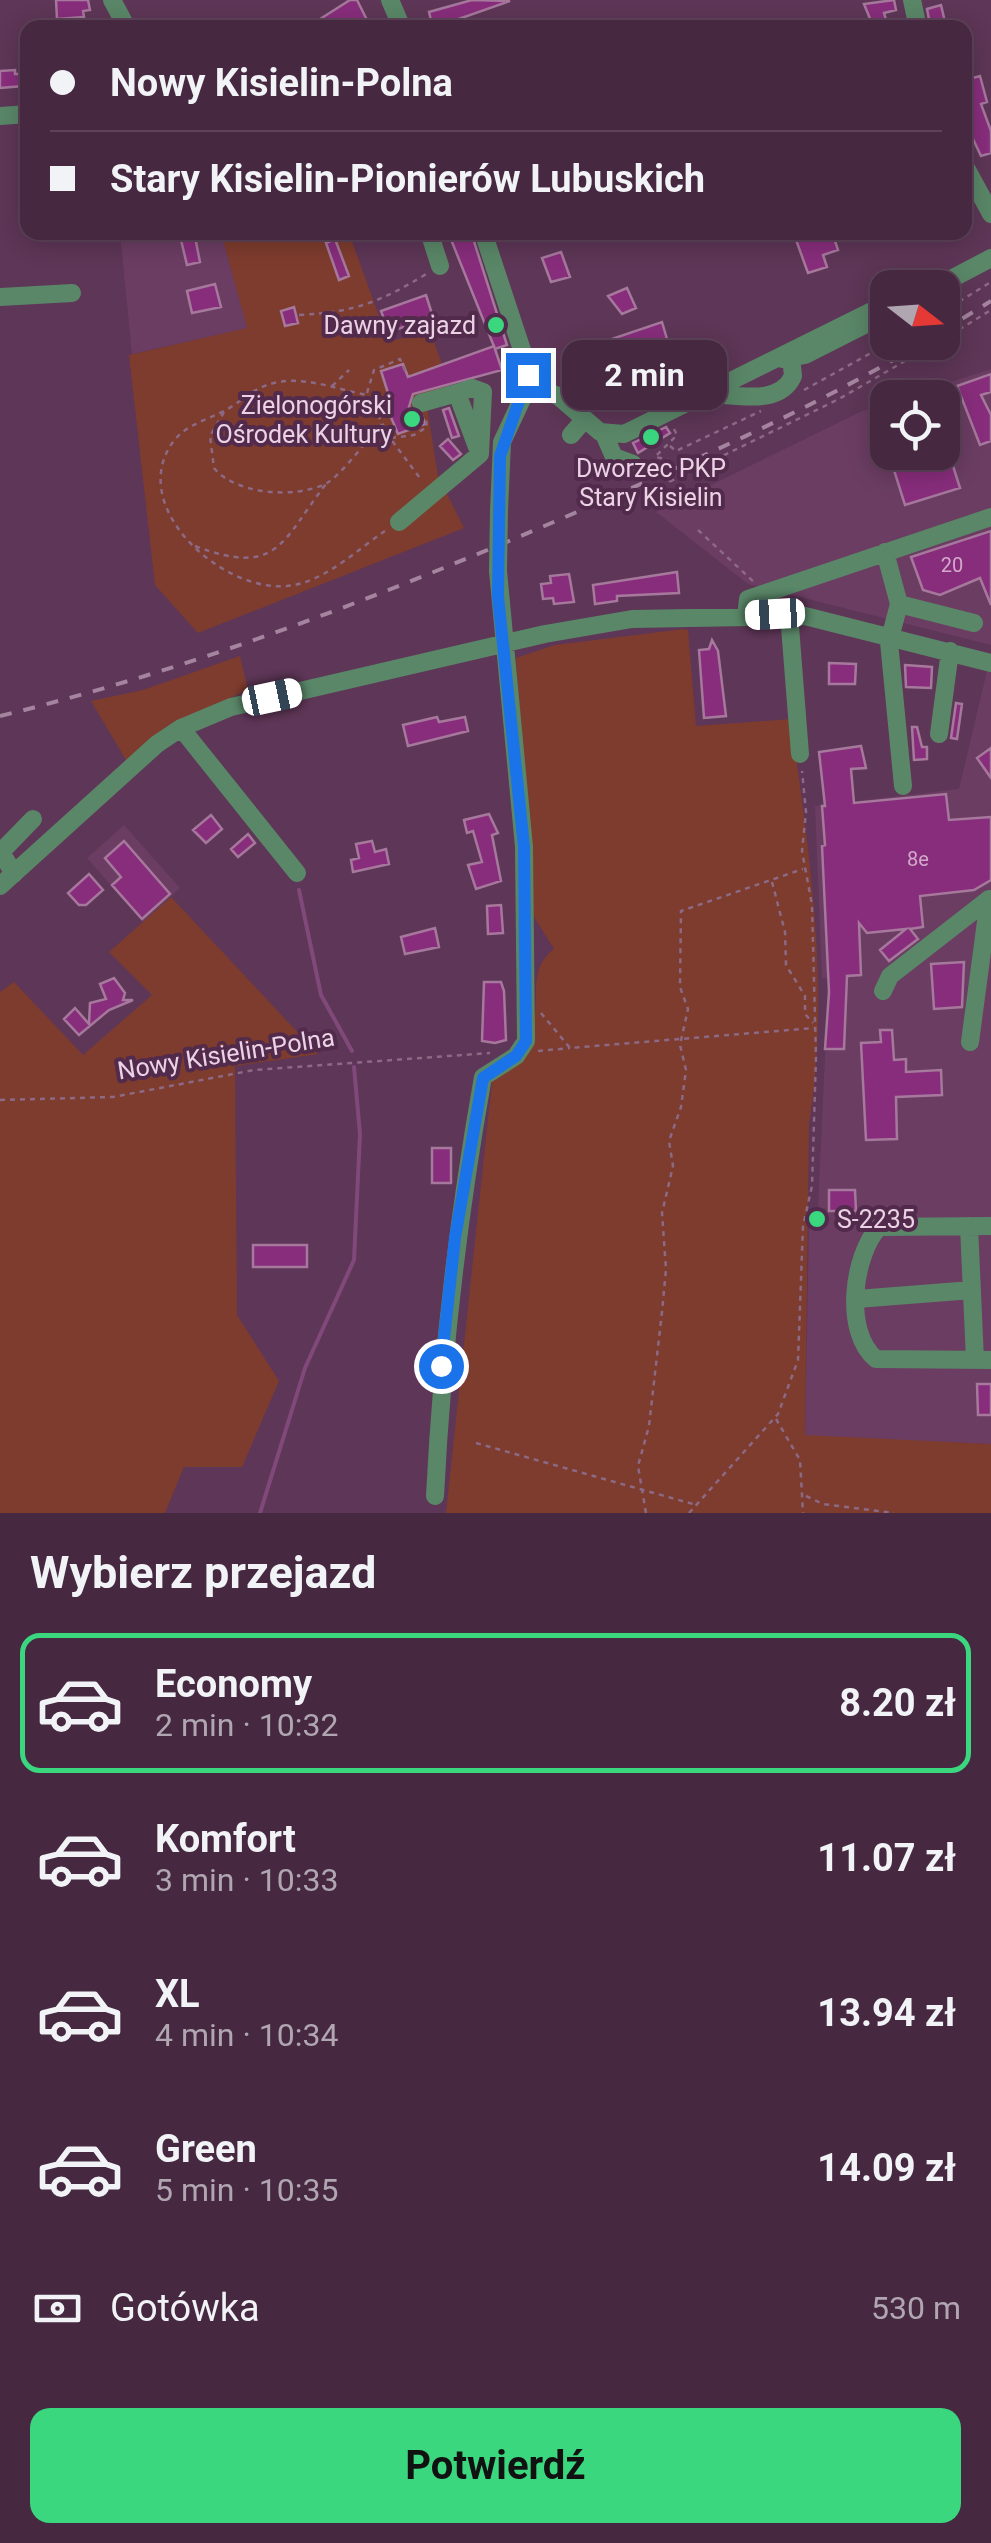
<!DOCTYPE html>
<html lang="pl">
<meta charset="utf-8">
<style>
:root{--surface:#462841;--page:#50344c;--text:#f1f3f6;--muted:#b0a6b1;--line:#5e445a;--accent:#3ad77f}
body{margin:0;font-family:Roboto,sans-serif;background:var(--page);color:var(--text);height:100vh;display:flex;flex-direction:column;font-size:38px;white-space:nowrap}
*{box-sizing:border-box;margin:0}
p{font-size:32px;color:var(--muted)}
.icon{flex:none;width:55px;height:55px;fill:none;stroke:currentColor;stroke-width:2;stroke-linecap:round;stroke-linejoin:round}
.map{position:relative;height:1513px;overflow:hidden}
.side{display:flex;flex-direction:column;background:var(--surface);flex:1}
.side>*{flex:none}
.hud{position:absolute;left:20px;top:20px;width:952px;height:220px;border-radius:20px;box-shadow:0 5px 25px #0003,0 0 0 2px var(--line);display:grid;align-content:center;height:220px;padding:0 30px;background:var(--surface)}
.needle{width:65px;rotate:107deg}
.buttons{position:absolute;left:870px;top:270px;display:grid;gap:20px}
.buttons a{display:grid;place-items:center;width:90px;height:90px;border-radius:20px;background:var(--surface);box-shadow:0 5px 25px #0003,0 0 0 2px var(--line);font-size:50px}
.end{position:absolute;width:45px;height:45px;margin:-22px;border:12px solid #1a73e8;background:#fff;box-shadow:0 0 0 5px #fff}
.from{border-radius:50%}
.bubble{position:absolute;height:70px;border-radius:20px;background:var(--surface);box-shadow:0 5px 25px #0003,0 0 0 2px var(--line);font-size:32px;font-weight:700;line-height:70px;text-align:center}
.car{position:absolute;width:30px;height:60px;margin:-30px -15px;border-radius:12px;box-shadow:0 0 8px 2px #0007;background:linear-gradient(#fff 24%,#345 0 40%,#fff 0 76%,#345 0 86%,#fff 0)}
.hud b{display:flex;align-items:center;gap:35px;height:95px;font-size:38px}
.hud b+b{border-top:2px solid var(--line)}
.hud i{width:25px;height:25px;background:var(--text)}
ul{padding:0;list-style:none}
li{display:flex;align-items:center;gap:30px;height:140px;margin:0 20px 15px;padding:0 10px;border:5px solid transparent;border-radius:20px}
li div{flex:1}
li b{display:block;font-size:38px}
li em{font-style:normal;font-weight:700}
li.current{border-color:var(--accent)}
li>.icon{width:90px;height:90px;stroke-width:1.5}
h2{padding:0 30px;font-size:45px;line-height:120px}
.pay{display:flex;align-items:center;gap:25px;height:110px;padding:0 30px;font-size:38px}
.pay p{margin-inline-start:auto}
.primary-button{display:flex;gap:20px;margin-top:auto;padding:20px 30px}
.primary-button a{flex:1;height:115px;border-radius:20px;background:var(--accent);color:#111;font-size:40px;font-weight:700;line-height:115px;text-align:center}
.map>svg:first-child{display:block}
.built{fill:#6b3d63}
.green{fill:#7e3c2e}
.lines{fill:none;stroke-linecap:round;stroke-linejoin:round}
.stream{stroke:#81497a;stroke-width:4}
.building{fill:#882d7c;stroke:#a5789c;stroke-width:2.5}
.path{stroke:#8c6985;stroke-width:2.5;stroke-dasharray:5 5;stroke-linecap:butt}
.minor{stroke:#5a8768;stroke-width:18}
.rail{stroke:#a4849e;stroke-width:4;stroke-dasharray:12 12;stroke-linecap:butt}
.minor-bridge{stroke:#5a8768;stroke-width:18}
.route{stroke:#1a73e8;stroke-width:12}
.poi-dot{fill:#3ad77f;stroke:#522b4c;stroke-width:4}
.labels{text-anchor:middle;dominant-baseline:central;stroke-width:8;stroke-linejoin:round;paint-order:stroke}
.number-label{font-size:20px;fill:#d2a9cb}
.poi-label{font-size:25px;fill:#ebd2e5;stroke:#522b4c;text-anchor:end}
.street-label{font-size:25px;fill:#ebd2e5;stroke:#522b4c}
</style>
<div class="map">
<svg width="991" height="1513" viewBox="0 0 991 1513">
<rect width="100%" height="100%" fill="#5e3657"/>
<path class="built" d="M120,233H231L222,237L248,328L132,354Z
M991,369V645L748,584L656,512L860,412L887,403L888,452H942V398L904,397Z
M991,654V1444L805,1436L809,1224L826,1222V1209L818,1208L828,992H846V980L822,978L815,806L959,789Z
M124,825L180,888L143,922L87,858Z"/>
<path class="green" d="M253,232L349,233L388,341L431,333L455,402L427,407L438,476L464,528L198,633L155,585L129,355L247,328L222,236Z
M684,629L688,630L696,726L791,719C809,853 831,990 809,1124L805,1435L991,1444V1513H446L492,1082C506,1068 522,1048 531,1030C543,1002 525,971 554,949L531,912L516,658L555,645Z
M240,656L248,690L166,727L126,760L91,701L143,690Z
M171,897L318,1054L235,1066L237,1315L279,1381L242,1467H184L165,1513H0V992L14,982L83,1055L152,995L109,952Z"/>
<g class="lines">
<path class="stream" d="M299,890L321,995L352,1051
M260,1513L305,1368L354,1260L360,1134L354,1067"/>
</g>
<path class="building" d="M56,0H88L90,10L83,11L84,17L57,19Z
M350,0H357L371,28H306Z
M472,0L510,1L433,28L429,12Z
M894,0L896,10L884,13L887,23L873,26L864,4Z
M941,5L945,22L930,25L927,9Z
M15,70V74H22L23,86L0,88V71Z
M980,76L987,102L981,104L991,131V153L981,156L965,122V80Z
M448,232H471L507,345L495,349Z
M808,232H832L838,250L823,255L827,267L808,273L795,237Z
M195,237L200,262L187,265L181,240Z
M335,239L349,276L339,280L326,243Z
M561,252L570,277L551,282L542,258Z
M215,284L221,307L192,313L187,291Z
M627,288L636,308L622,314L608,296Z
M426,295L433,317L389,332L381,311Z
M294,307L298,323L285,326L281,311Z
M662,322L669,346L586,373L579,350Z
M494,346L502,370L413,394L409,407L422,415L425,424L398,434L383,398L389,396L381,371L403,364L408,377Z
M991,374V392L981,395L991,415V441L980,445L957,386Z
M449,408L459,436L452,438L443,410Z
M666,427L670,433L638,453L633,443Z
M448,439L461,454L453,460L440,446Z
M948,450L960,488L905,505L893,467Z
M991,531V605L980,578L940,595L923,590L911,557Z
M677,572L679,593L617,596V601L595,604L593,585Z
M569,574L574,602L554,604L553,598L543,599L541,584L551,583L550,576Z
M712,640L718,651L726,716L704,718L699,650L709,649Z
M829,663L856,664L855,684H829Z
M905,665L932,667L931,688L906,687Z
M956,703L962,704L957,739L951,738Z
M437,717L439,722L465,717L468,731L408,746L403,725Z
M912,727H917L922,747H927V759L914,760Z
M861,746L866,768L851,769L854,803L946,794L949,820L991,817V880L974,890L920,896L923,927L910,929L918,939L889,961L880,950L906,929L867,933L859,923L861,975L847,976L844,1049H825L829,992L822,846L825,845L822,806H825L819,752Z
M991,748V778L977,758Z
M489,814L498,833L492,835L501,881L476,889L468,865L482,862L473,831L467,833L464,820Z
M211,815L222,829L206,843L193,830Z
M248,834L255,843L238,857L231,849Z
M124,841L170,894L142,919L112,885L121,877L105,858Z
M372,841L375,852L386,849L389,864L353,872L351,860L359,858L356,844Z
M89,874L103,890L86,905H79L68,893Z
M501,905L503,933L488,934L487,906Z
M435,928L439,947L405,954L401,937Z
M964,962L962,1007L934,1009L931,964Z
M114,978L125,993L123,1000H133L109,1010L79,1035L64,1019L75,1008L89,1024L90,1003L106,999L100,984Z
M484,982H501L504,991L506,1040L495,1043L482,1041Z
M880,1030H892L894,1060L906,1059V1072L941,1070L942,1095L896,1097L897,1139L866,1140L861,1043L881,1042Z
M432,1148H451V1183H432Z
M829,1190H855L856,1211H829Z
M253,1245H307V1267H253Z
M977,1384H991V1415H978Z"/>
<g class="lines">
<path class="path" d="M942,312L991,282
M299,315C356,312 380,302 428,273
M942,340L991,310
M332,386L349,370
M804,390L891,342
M367,393L374,370L400,359L405,371
M224,412L210,436L214,468C236,495 297,499 327,483C342,474 368,439 381,424
M674,429L677,435L655,457L667,459L673,474L667,483L839,399L938,342
M391,438L414,435L427,427L426,419
M670,446L676,451L761,411
M698,530L755,583
M385,531C357,550 327,579 294,585C230,598 131,514 169,448C182,425 203,422 224,411C236,405 245,396 256,390C292,370 330,388 367,395L390,438L422,481
M195,546C279,578 282,540 326,484
M772,882L785,932L786,965L805,996V1014L813,1023
M541,1013L570,1048L814,1028
M538,1051L570,1048
M0,1100L113,1097L254,1070L490,1053
M776,1419L800,1460L803,1513
M476,1443L693,1504
M806,1496L823,1504L894,1513
M646,1513L638,1466L649,1426L662,1312L666,1269L662,1213L673,1166L669,1141L681,1107L686,1070L680,1045L688,1009L680,987L681,911L803,869
M689,1513L778,1414L798,1360L803,1226L812,1186L816,1057L812,905L802,851L806,812L802,771"/>
<path class="minor" d="M112,0L127,28
M390,0L402,28
M912,0L918,28
M0,116L28,114
M965,166L991,214
M429,232L440,266
M483,232L528,368L524,395L502,442L499,511
M934,288L991,258
M0,297L72,293
M783,359L805,355L882,316
M527,384L558,396L600,432L624,434L888,303
M707,394C735,394 779,407 793,376L791,357
M421,403L457,393L477,447
M604,434L614,457L633,464
M571,435L584,420
M399,522L480,454L483,392L472,388L457,393
M885,552L899,604L974,623
M899,604L889,642L903,786
M789,614L800,754
M746,616L748,599L991,517
M181,728L297,873
M939,734L950,651
M14,874L1,852L33,819
M0,886L157,744L181,728L231,707L545,634L632,619L805,616L991,663
M883,991L890,976L989,899
M970,1042L989,899
M969,1226L975,1360
M991,1226L879,1227C853,1255 843,1332 876,1359L991,1360
M857,1299L972,1290
M435,1496C442,1355 458,1217 483,1077L516,1056L526,1041L524,847L498,571"/>
<path class="rail" d="M942,331L991,301
M0,716C197,668 384,595 570,515C691,462 810,410 924,342"/>
<path class="minor-bridge" d="M498,571L499,511"/>
</g>
<g class="lines">
<path class="route" d="M441,1366L455,1238L483,1078L516,1056L526,1041L524,847L498,596L500,456L528,375"/>
</g>
<g class="poi-dot">
<circle cx="496" cy="325" r="10"/>
<circle cx="412" cy="419" r="10"/>
<circle cx="651" cy="437" r="10"/>
<circle cx="817" cy="1219" r="10"/>
</g>
<g class="labels">
<g class="number-label">
<text x="952" y="565">20</text>
<text x="918" y="859">8e</text>
</g>
<g class="poi-label">
<text x="476" y="325">Dawny zajazd</text>
<text x="392" y="405">Zielonogórski<tspan x="392" dy="29">Ośrodek Kultury</tspan></text>
<text x="651" y="468" text-anchor="middle">Dworzec PKP<tspan x="651" dy="29">Stary Kisielin</tspan></text>
<text x="837" y="1219" text-anchor="start">S-2235</text>
</g>
<g class="street-label">
<text transform="translate(226 1054) rotate(-9)">Nowy Kisielin-Polna</text>
</g>
</g>
</svg>
<div class="buttons">
<a><svg class="needle" viewBox="-14 -14 28 28"><path d="M0-13l5 13h-10z" fill="#e53935"/><path d="M0 13l5-13h-10z" fill="#b0a6b1"/></svg></a>
<a><svg class="icon" aria-label="locate" viewBox="0 0 24 24"><circle cx="12" cy="12" r="6"/><path d="M12 2v4M12 18v4M2 12h4M18 12h4"/></svg></a>
</div>
<i class="end from" style="left:441px;top:1366px"></i>
<i class="end" style="left:528px;top:375px"></i>
<div class="bubble" style="left:562px;top:340px;width:165px">2 min</div>
<i class="car" style="left:775px;top:614px;rotate:267deg"></i>
<i class="car" style="left:272px;top:697px;rotate:78deg"></i>
<div class="hud">
<b><i class="from"></i>Nowy Kisielin-Polna</b>
<b><i></i>Stary Kisielin-Pionierów Lubuskich</b>
</div>
</div>
<section class="side">
<h2>Wybierz przejazd</h2>
<ul>
<li class="current"><svg class="icon" aria-label="car" viewBox="0 0 24 24"><path d="M5 17H2v-5l4-1 3-4h7l3 4 3 1v5h-3M9 17h6M6 11h13"/><circle cx="7" cy="17" r="2"/><circle cx="17" cy="17" r="2"/></svg><div><b>Economy</b><p>2 min · 10:32</p></div><em>8.20 zł</em></li>
<li><svg class="icon" aria-label="car" viewBox="0 0 24 24"><path d="M5 17H2v-5l4-1 3-4h7l3 4 3 1v5h-3M9 17h6M6 11h13"/><circle cx="7" cy="17" r="2"/><circle cx="17" cy="17" r="2"/></svg><div><b>Komfort</b><p>3 min · 10:33</p></div><em>11.07 zł</em></li>
<li><svg class="icon" aria-label="car" viewBox="0 0 24 24"><path d="M5 17H2v-5l4-1 3-4h7l3 4 3 1v5h-3M9 17h6M6 11h13"/><circle cx="7" cy="17" r="2"/><circle cx="17" cy="17" r="2"/></svg><div><b>XL</b><p>4 min · 10:34</p></div><em>13.94 zł</em></li>
<li><svg class="icon" aria-label="car" viewBox="0 0 24 24"><path d="M5 17H2v-5l4-1 3-4h7l3 4 3 1v5h-3M9 17h6M6 11h13"/><circle cx="7" cy="17" r="2"/><circle cx="17" cy="17" r="2"/></svg><div><b>Green</b><p>5 min · 10:35</p></div><em>14.09 zł</em></li>
</ul>
<div class="pay"><svg class="icon" aria-label="cash" viewBox="0 0 24 24"><path d="M3 7h18v10H3z"/><circle cx="12" cy="12" r="2"/></svg>Gotówka<p>530 m</p></div>
<div class="primary-button"><a>Potwierdź</a></div>
</section>
